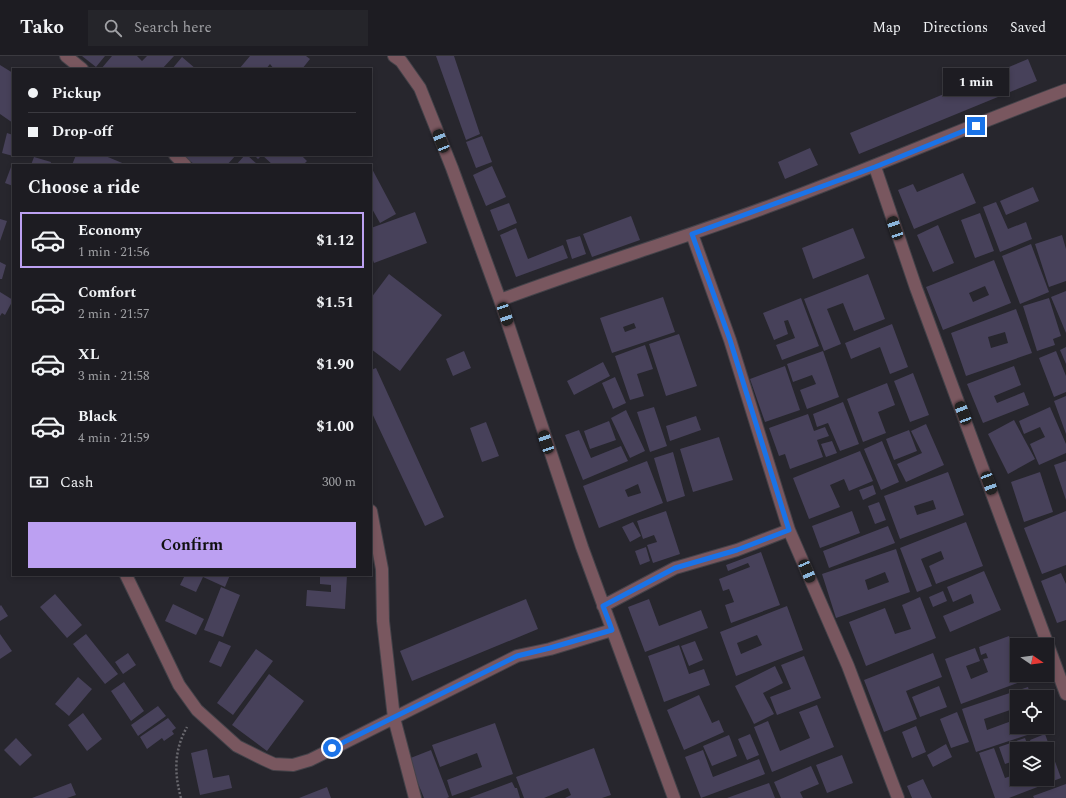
<!DOCTYPE html>
<meta charset="utf-8">
<style>
:root{--surface:#1d1c22;--page:#25252a;--text:#f1f3f6;--muted:#a0a1a5;--line:#3b3a40;--accent:#bca0f2}
body{margin:0;font-family:Spectral,serif;background:var(--page);color:var(--text);height:100vh;display:flex;flex-direction:column;font-size:15px;white-space:nowrap}
*{box-sizing:border-box;margin:0}
p{font-size:13px;color:var(--muted)}
.icon{flex:none;width:22px;height:22px;fill:none;stroke:currentColor;stroke-width:2;stroke-linecap:round;stroke-linejoin:round}
.map{position:relative;flex:1;overflow:hidden}
.panel{position:absolute;left:12px;top:108px;width:360px;height:412px;display:flex;flex-direction:column;background:var(--surface);border-radius:0px;box-shadow:0 2px 6px #0003,0 0 0 1px var(--line)}
.panel>*{flex:none}
.hud{position:absolute;left:12px;top:12px;width:360px;height:88px;border-radius:0px;box-shadow:0 2px 6px #0003,0 0 0 1px var(--line);display:grid;align-content:center;height:88px;padding:0 16px;background:var(--surface)}
.needle{width:26px;rotate:103deg}
.tools{position:absolute;left:1010px;top:582px;display:grid;gap:8px}
.tools a{display:grid;place-items:center;width:44px;height:44px;border-radius:0px;background:var(--surface);box-shadow:0 2px 6px #0003,0 0 0 1px var(--line);font-size:20px}
.end{position:absolute;width:18px;height:18px;margin:-9px;border:5px solid #1a73e8;background:#fff;box-shadow:0 0 0 2px #fff}
.from{border-radius:50%}
.bubble{position:absolute;height:28px;border-radius:0px;background:var(--surface);box-shadow:0 2px 6px #0003,0 0 0 1px var(--line);font-size:13px;font-weight:700;line-height:28px;text-align:center}
.car{position:absolute;width:12px;height:24px;margin:-12px -6px;border-radius:5px;box-shadow:0 0 3px 1px #0007;background:linear-gradient(#222 24%,#8ab4d8 0 40%,#222 0 76%,#8ab4d8 0 86%,#222 0)}
.hud b{display:flex;align-items:center;gap:14px;height:38px;font-size:15px}
.hud b+b{border-top:1px solid var(--line)}
.hud i{width:10px;height:10px;background:var(--text)}
ul{padding:0;list-style:none}
li{display:flex;align-items:center;gap:12px;height:56px;margin:0 8px 6px;padding:0 8px;border:2px solid transparent;border-radius:0px}
li div{flex:1}
li b{display:block;font-size:15px}
li em{font-style:normal;font-weight:700}
li.on{border-color:var(--accent)}
li>.icon{width:36px;height:36px;stroke-width:1.5}
h2{padding:0 16px;font-size:18px;line-height:48px}
.pay{display:flex;align-items:center;gap:10px;height:44px;padding:0 16px;font-size:15px}
.pay p{margin-inline-start:auto}
.button{display:flex;gap:8px;margin-top:auto;padding:8px 16px}
.button a{flex:1;height:46px;border-radius:0px;background:var(--accent);color:#111;font-size:16px;font-weight:700;line-height:46px;text-align:center}
header{display:flex;align-items:center;gap:24px;box-sizing:border-box;height:56px;padding:0 20px;background:var(--surface);border-bottom:1px solid var(--line)}
header strong{font-size:19px}
nav{display:flex;gap:22px;margin-inline-start:auto;font-size:14px}
.search{width:280px;height:36px;background:var(--page);display:flex;align-items:center;gap:10px;box-sizing:border-box;padding:0 14px;border-radius:0px;color:var(--muted);font-size:15px}
.map>svg:first-child{display:block}
.building{fill:#47415a;fill-rule:evenodd}
.lines{fill:none;stroke-linecap:round;stroke-linejoin:round}
.minor-casing{stroke:#434249;stroke-width:14}
.path{stroke:#69686e;stroke-width:2.5;stroke-dasharray:2 2;stroke-linecap:butt}
.minor{stroke:#79575f;stroke-width:12}
.route{stroke:#1a73e8;stroke-width:5}
</style>
<header>
<strong>Tako</strong>
<div class="search"><svg class="icon" aria-label="search" viewBox="0 0 24 24"><circle cx="10" cy="10" r="6"/><path d="M15 15l6 6"/></svg>Search here</div>
<nav><a>Map</a><a>Directions</a><a>Saved</a></nav>
</header>
<div class="map">
<svg width="1066" height="742" viewBox="0 0 1066 742">
<rect width="100%" height="100%" fill="#27262d"/>
<path class="building" d="M82,0H105L96,11Z
M112,0H137L142,5L147,0H174L162,13H101Z
M250,0H306L310,3L302,13H274L270,8L266,13H239Z
M436,0H454L480,78L466,84Z
M182,1L196,13H172Z
M1028,3L1037,25L859,98L850,77Z
M0,9L13,17V67L0,58Z
M7,77L13,79V100L2,97Z
M482,80L492,106L476,112L466,86Z
M810,92L818,109L785,123L778,106Z
M76,99H103L127,109H72Z
M183,99H236L227,109H195Z
M245,99H247L258,109H236Z
M254,99H301L307,105L303,109H273L262,99L258,103Z
M34,101L51,106L50,109H31Z
M492,110L506,141L486,150L473,119Z
M11,111L13,112V130L5,127Z
M371,111L396,158L380,167L371,151Z
M963,117L976,147L914,173L898,134L913,128L917,136Z
M1033,131L1039,145L1006,159L1000,145Z
M996,146L1008,173L1026,166L1032,183L1000,196L983,151Z
M509,147L517,167L498,175L490,154Z
M415,156L427,187L374,207L371,199V172Z
M980,157L994,195L975,202L961,164Z
M631,160L640,184L592,201L583,178Z
M0,163L7,165L0,185Z
M938,169L954,207L933,216L917,179Z
M516,172L528,203L563,189L568,202L516,221L500,179Z
M853,172L865,202L813,223L802,192Z
M1062,179L1066,193V225L1049,231L1035,188Z
M580,180L586,198L572,203L566,184Z
M1031,188L1049,236L1020,248L1002,200Z
M994,204L1011,247L943,274L926,231ZM985,230L989,239L973,246L969,237Z
M0,206L6,209L2,223H0Z
M389,218L442,259L400,315L371,293V242Z
M868,218L885,263L854,275L843,247L827,253L841,288L824,295L804,243Z
M1066,235V277L1051,241Z
M0,236L13,244L5,259L2,257L0,260Z
M663,241L675,276L612,297L600,262ZM634,267L636,272L625,276L623,271Z
M801,242L819,290L782,304L776,289L795,282L788,264L784,265L788,278L774,284L763,257Z
M1049,242L1061,280L1053,283L1055,289L1037,295L1023,250Z
M1016,253L1032,297L966,320L951,277ZM1005,276L1008,287L991,292L988,281Z
M892,268L908,311L890,318L880,291L851,303L845,287Z
M679,278L697,330L666,340L649,288Z
M645,289L653,313L637,318L644,340L630,344L615,300Z
M1066,291V308L1060,294Z
M464,295L471,312L453,320L446,303Z
M823,295L839,341L807,353L800,334L816,328L812,319L793,326L787,308Z
M1056,295L1066,320V336L1054,341L1039,302Z
M603,306L610,320L574,339L567,325Z
M785,310L800,354L765,366L750,323Z
M1014,310L1021,329L994,340L997,347L1024,336L1029,349L983,367L967,328Z
M376,312L444,461L425,470L371,355V314Z
M913,317L929,359L910,366L894,325Z
M615,321L626,347L613,353L602,327Z
M887,327L895,349L878,356L886,377L863,386L847,343Z
M1066,340V378L1054,345Z
M843,346L859,388L840,395L828,367L817,371L813,358Z
M654,351L667,390L650,396L637,356Z
M1050,351L1066,388V397L1039,409L1030,388L1045,381L1040,371L1024,378L1019,365Z
M626,354L645,395L630,402L611,362Z
M808,358L814,375L825,371L829,380L817,384L823,401L790,413L785,398L779,400L769,372Z
M696,360L701,374L670,385L666,370Z
M1014,364L1035,403L1008,418L988,378Z
M609,365L616,384L590,393L584,375Z
M486,366L499,400L482,406L470,372Z
M926,368L944,409L906,426L897,408L922,397L911,375Z
M579,374L591,402L621,390L628,405L583,424L565,379Z
M909,374L917,395L894,404L886,383Z
M719,381L733,424L693,436L680,393Z
M832,385L837,397L826,401L821,388Z
M882,385L899,426L881,434L864,393Z
M860,395L873,425L849,435L844,423L830,429L840,451L809,463L793,422Z
M673,396L685,440L667,446L654,402Z
M647,405L663,447L599,472L583,430ZM638,428L641,437L628,441L625,434Z
M1066,405V444L1054,409Z
M948,416L964,459L900,483L884,440ZM933,444L936,453L917,459L914,450Z
M1040,416L1053,456L1024,466L1011,426Z
M873,429L876,438L863,444L859,434Z
M879,446L886,464L875,468L868,450Z
M666,455L680,498L653,507L647,489L657,486L654,479L643,483L637,465Z
M852,455L860,477L820,492L812,470Z
M1066,455V509L1042,518L1024,472Z
M633,466L641,480L630,486L622,471Z
M966,466L983,510L936,528L929,510L944,503L941,495L921,503L932,530L917,536L900,492Z
M888,470L895,487L829,512L823,495Z
M646,491L650,505L640,509L635,495Z
M896,493L910,536L836,562L822,518ZM885,516L889,526L868,534L865,524Z
M761,496L780,549L731,567L725,549L734,546L729,533L723,535L719,523L750,511L748,507L728,515L726,509Z
M984,515L1001,554L950,576L943,560L974,547L971,538L953,546L947,531Z
M1061,517L1066,528V564L1057,567L1041,525Z
M185,519H230L225,531L203,521L196,536L180,529Z
M320,519H347L345,553L306,550L307,534L331,536V529L320,528Z
M221,531L240,539L223,581L204,574Z
M943,535L947,545L933,551L929,541Z
M55,538L82,569L67,582L40,551Z
M920,541L936,582L866,610L849,566L885,552L895,578L911,573L902,549Z
M526,543L538,573L412,625L400,595Z
M649,543L659,570L701,554L708,572L645,596L628,551Z
M173,548L204,563L196,579L165,565Z
M1,549L8,560L0,565V550Z
M787,550L803,594L736,620L720,576ZM757,579L762,589L741,598L737,587Z
M0,578L12,595L0,603Z
M86,578L118,618L105,628L73,588Z
M1009,580L1017,602V619H1023L1025,624L961,648L945,603L975,592L980,605L966,610L971,623L988,616L983,603L988,602L986,597L981,599L979,591Z
M219,585L231,590L221,611L209,606Z
M695,585L703,604L689,610L681,590Z
M679,589L689,618L704,613L710,629L664,646L648,600Z
M256,593L273,605L233,659L217,647Z
M128,597L136,609L123,618L115,606Z
M933,597L942,621L906,635L917,663L884,676L864,624Z
M804,600L821,642L777,659L770,641L791,633L781,609Z
M775,610L783,627L763,637L774,658L754,668L735,630Z
M269,618L304,645L267,695L232,669Z
M78,621L92,633L69,660L55,648Z
M124,626L144,655L131,665L111,635Z
M939,630L947,651L920,661L912,641Z
M1028,631L1031,641H1017V663L1013,653L984,663L987,674L1017,663V671H1041L1042,674L976,696L962,653Z
M699,639L712,667L719,664L724,676L684,694L667,654Z
M817,649L834,691L772,716L754,671L768,665L780,695L810,682L799,656Z
M158,650L166,660L138,680L131,669Z
M957,656L969,686L951,692L940,663Z
M83,657L102,683L87,695L68,669Z
M168,662L176,672L172,675L174,678L164,685L162,682L147,693L140,681Z
M495,667L513,718L452,740L447,724L482,711L477,697L440,711L432,689Z
M916,670L926,696L912,702L902,676Z
M750,678L759,699L747,704L738,683Z
M1045,678L1061,722L1009,742H995L979,697L994,692L1005,722L1017,718V723H1047V693H1033L1030,684Z
M729,679L737,700L712,710L703,690Z
M16,682L32,699L20,710L4,694Z
M1025,682L1029,693H1017V704L1005,708L999,691Z
M946,688L952,701L933,711L927,699Z
M594,692L611,739L602,742H565L571,739L568,732L544,742H524L516,721Z
M207,693L213,722L229,719L232,732L200,739L191,697Z
M431,694L449,741L447,742H424L408,703Z
M703,694L713,721L759,703L765,718L701,742L685,701Z
M842,699L853,727L827,737L816,709Z
M811,710L819,728L800,736L803,742H781L774,726Z
M923,723L932,742H912L907,730Z
M512,726L515,732H517L520,742H469Z
M71,727L76,739L67,742H32Z
M769,727L775,742H727Z
M1066,728V742H1034L1033,740Z
M327,731L331,742H299Z"/>
<g class="lines">
<g class="minor-casing">
<path id="minor" d="M66,0L82,13
M394,0L401,5L420,32L452,112L500,244L582,491L674,742
M175,99L185,109
M875,111L916,232L1066,638
M692,178L730,284L789,474L848,610L898,742
M500,244C591,210 684,182 775,148C873,112 968,70 1066,34
M371,455L382,513L383,565L394,662L415,742
M126,519L179,629L197,654L237,690L263,703L274,708L293,709L310,704L517,600L550,593L612,574
M603,550L675,512L737,494L789,474"/>
</g>
<path class="path" d="M181,742C174,717 174,694 187,671"/>
<use href="#minor" class="minor"/>
</g>
<g class="lines">
<path class="route" d="M332,692L517,600L550,592L612,574L603,550L675,512L737,494L789,474L730,284L692,178L875,111L976,70"/>
</g>
</svg>
<div class="tools">
<a><svg class="needle" viewBox="-14 -14 28 28"><path d="M0-13l5 13h-10z" fill="#e53935"/><path d="M0 13l5-13h-10z" fill="#a0a1a5"/></svg></a>
<a><svg class="icon" aria-label="locate" viewBox="0 0 24 24"><circle cx="12" cy="12" r="6"/><path d="M12 2v4M12 18v4M2 12h4M18 12h4"/></svg></a>
<a><svg class="icon" aria-label="layers" viewBox="0 0 24 24"><path d="M12 4l9 5-9 5-9-5zM3 14l9 5 9-5"/></svg></a>
</div>
<i class="end from" style="left:332px;top:692px"></i>
<i class="end" style="left:976px;top:70px"></i>
<div class="bubble" style="left:943px;top:12px;width:66px">1 min</div>
<i class="car" style="left:441px;top:85px;rotate:338deg"></i>
<i class="car" style="left:895px;top:172px;rotate:341deg"></i>
<i class="car" style="left:505px;top:258px;rotate:162deg"></i>
<i class="car" style="left:963px;top:357px;rotate:339deg"></i>
<i class="car" style="left:546px;top:386px;rotate:342deg"></i>
<i class="car" style="left:989px;top:427px;rotate:160deg"></i>
<i class="car" style="left:807px;top:515px;rotate:157deg"></i>
<div class="hud">
<b><i class="from"></i>Pickup</b>
<b><i></i>Drop-off</b>
</div>
<section class="panel">
<h2>Choose a ride</h2>
<ul>
<li class="on"><svg class="icon" aria-label="car" viewBox="0 0 24 24"><path d="M5 17H2v-5l4-1 3-4h7l3 4 3 1v5h-3M9 17h6M6 11h13"/><circle cx="7" cy="17" r="2"/><circle cx="17" cy="17" r="2"/></svg><div><b>Economy</b><p>1 min · 21:56</p></div><em>$1.12</em></li>
<li><svg class="icon" aria-label="car" viewBox="0 0 24 24"><path d="M5 17H2v-5l4-1 3-4h7l3 4 3 1v5h-3M9 17h6M6 11h13"/><circle cx="7" cy="17" r="2"/><circle cx="17" cy="17" r="2"/></svg><div><b>Comfort</b><p>2 min · 21:57</p></div><em>$1.51</em></li>
<li><svg class="icon" aria-label="car" viewBox="0 0 24 24"><path d="M5 17H2v-5l4-1 3-4h7l3 4 3 1v5h-3M9 17h6M6 11h13"/><circle cx="7" cy="17" r="2"/><circle cx="17" cy="17" r="2"/></svg><div><b>XL</b><p>3 min · 21:58</p></div><em>$1.90</em></li>
<li><svg class="icon" aria-label="car" viewBox="0 0 24 24"><path d="M5 17H2v-5l4-1 3-4h7l3 4 3 1v5h-3M9 17h6M6 11h13"/><circle cx="7" cy="17" r="2"/><circle cx="17" cy="17" r="2"/></svg><div><b>Black</b><p>4 min · 21:59</p></div><em>$1.00</em></li>
</ul>
<div class="pay"><svg class="icon" aria-label="cash" viewBox="0 0 24 24"><path d="M3 7h18v10H3z"/><circle cx="12" cy="12" r="2"/></svg>Cash<p>300 m</p></div>
<div class="button"><a>Confirm</a></div>
</section>
</div>
